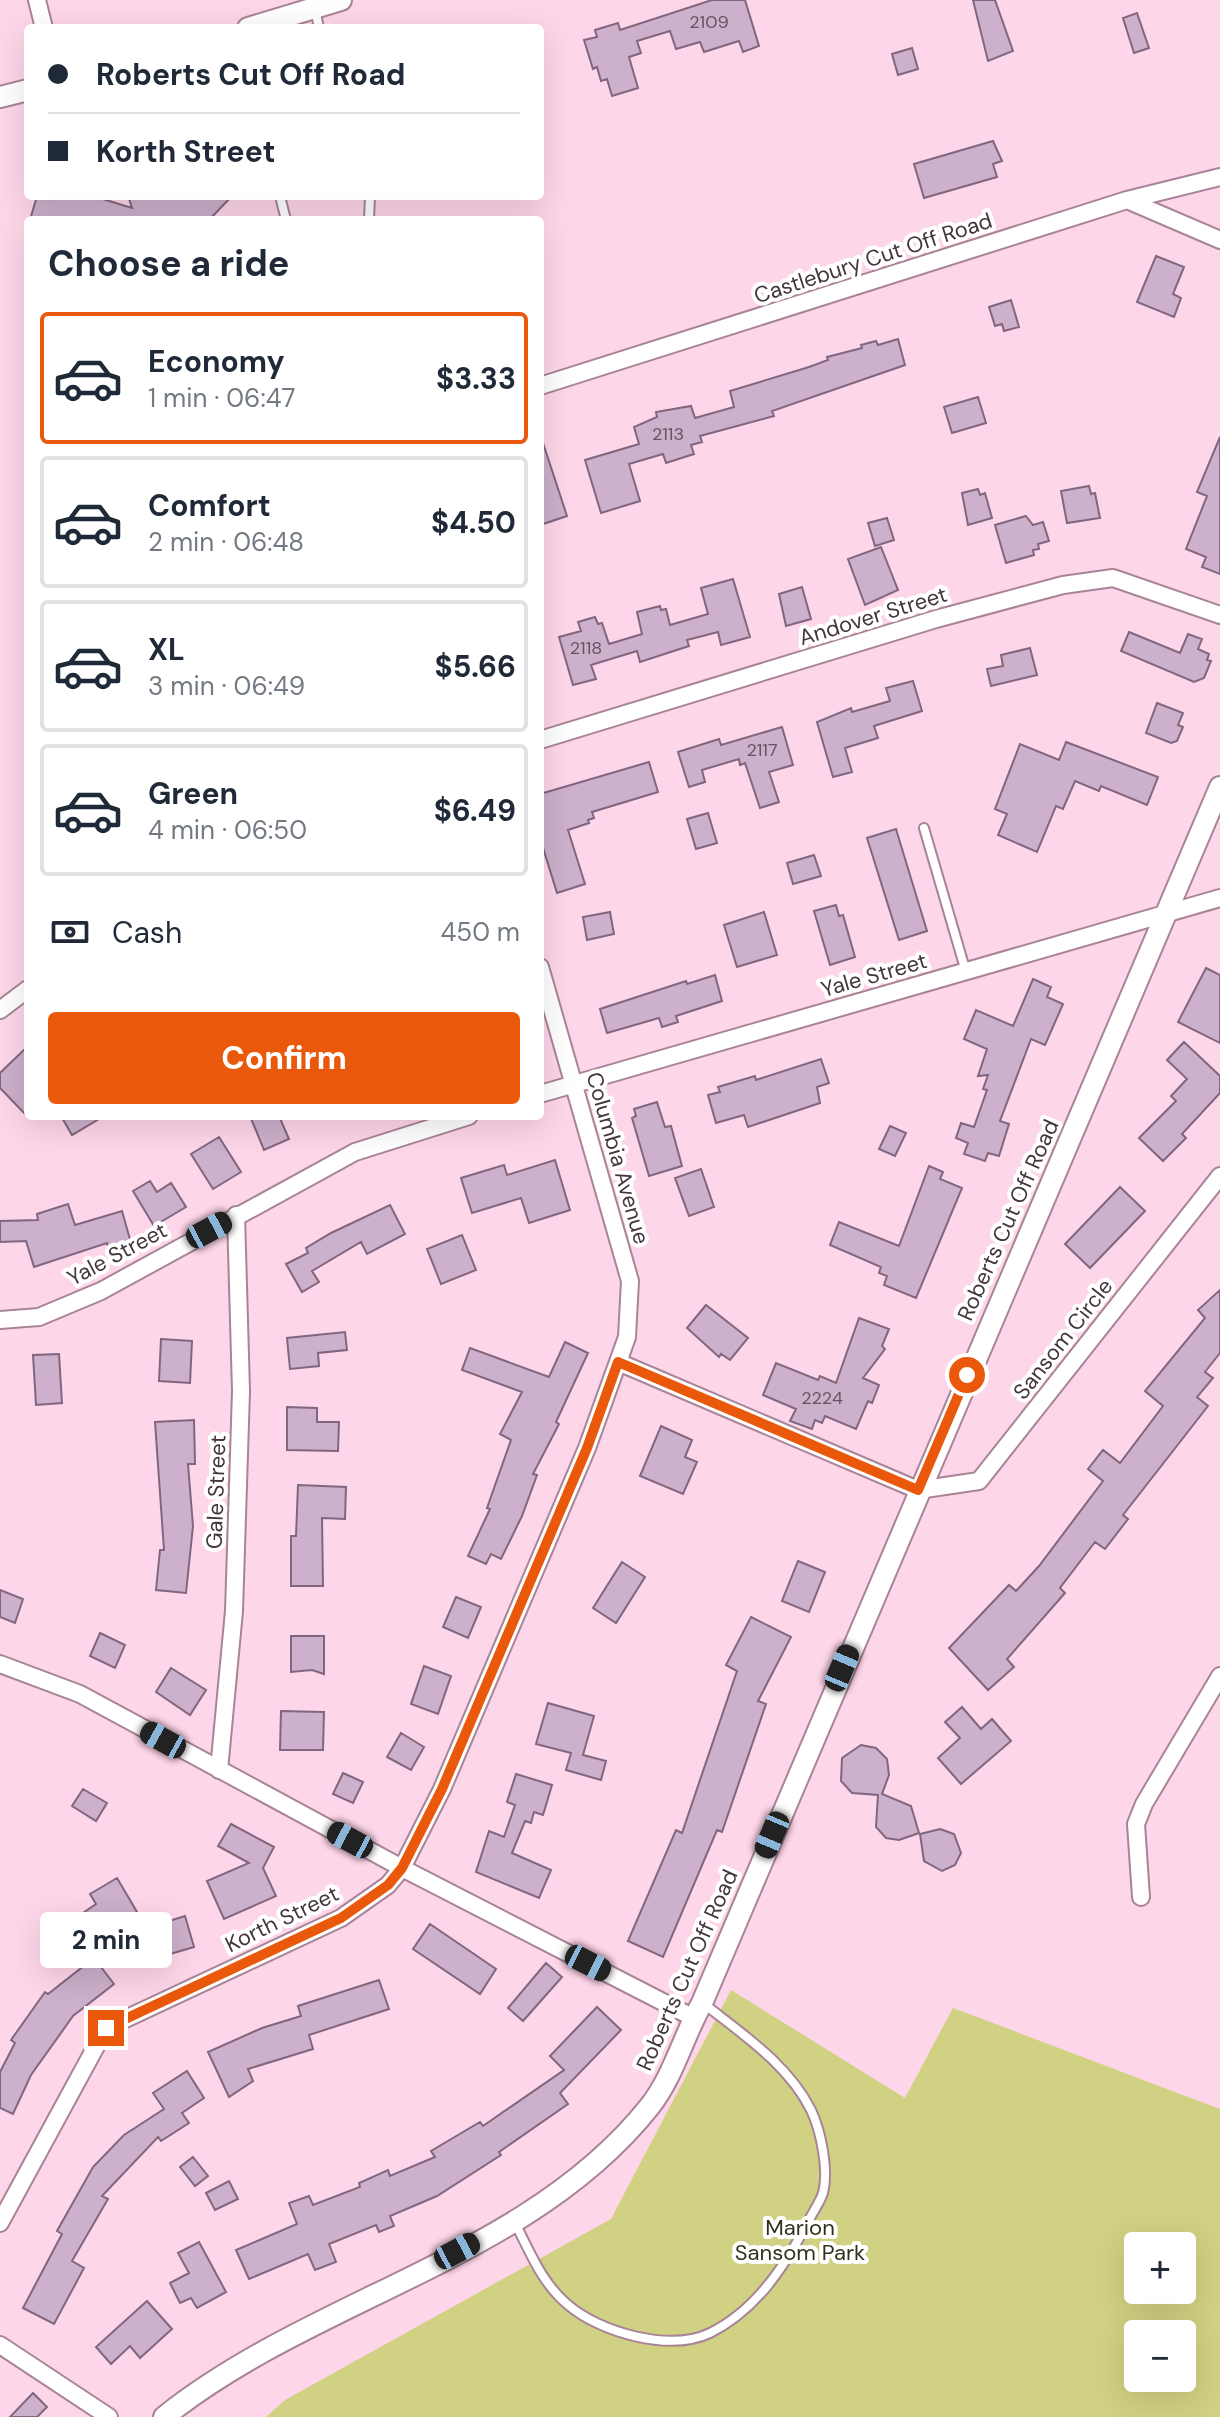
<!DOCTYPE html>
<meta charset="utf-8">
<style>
:root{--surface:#fff;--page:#f2f2f3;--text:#1f2937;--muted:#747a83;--line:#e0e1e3;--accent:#ea580c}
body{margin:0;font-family:"DM Sans",sans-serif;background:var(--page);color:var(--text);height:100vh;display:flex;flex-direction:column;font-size:30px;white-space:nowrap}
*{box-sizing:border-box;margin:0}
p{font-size:26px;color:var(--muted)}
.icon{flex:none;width:44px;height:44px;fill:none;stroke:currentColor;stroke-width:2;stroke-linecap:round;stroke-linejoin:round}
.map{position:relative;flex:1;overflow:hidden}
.details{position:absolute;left:24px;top:216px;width:520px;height:904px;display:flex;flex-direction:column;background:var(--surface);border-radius:8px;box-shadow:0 8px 32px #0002}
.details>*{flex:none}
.banner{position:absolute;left:24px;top:24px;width:520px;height:176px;border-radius:8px;box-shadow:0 8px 32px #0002;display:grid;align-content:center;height:176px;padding:0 24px;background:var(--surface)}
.fabs{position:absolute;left:1124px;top:2232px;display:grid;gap:16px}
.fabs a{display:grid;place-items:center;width:72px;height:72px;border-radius:8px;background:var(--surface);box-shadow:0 8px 32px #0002;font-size:40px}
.end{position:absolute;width:36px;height:36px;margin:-18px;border:10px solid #ea580c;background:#fff;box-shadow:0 0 0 4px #fff}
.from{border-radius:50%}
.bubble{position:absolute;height:56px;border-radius:8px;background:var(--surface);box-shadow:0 8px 32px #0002;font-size:26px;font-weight:700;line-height:56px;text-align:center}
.car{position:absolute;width:24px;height:48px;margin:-24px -12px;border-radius:10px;box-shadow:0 0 6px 2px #0007;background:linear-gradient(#222 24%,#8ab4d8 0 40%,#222 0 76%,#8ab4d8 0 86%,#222 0)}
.banner b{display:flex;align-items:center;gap:28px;height:76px;font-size:30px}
.banner b+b{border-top:2px solid var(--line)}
.banner i{width:20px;height:20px;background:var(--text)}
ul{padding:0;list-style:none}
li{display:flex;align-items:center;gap:24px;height:132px;margin:0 16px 12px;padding:0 8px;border:4px solid var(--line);border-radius:8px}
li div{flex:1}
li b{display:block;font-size:30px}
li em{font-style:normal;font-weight:700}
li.active{border-color:var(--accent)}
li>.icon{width:72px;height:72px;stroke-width:1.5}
h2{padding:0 24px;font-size:36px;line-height:96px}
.pay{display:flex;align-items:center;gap:20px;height:88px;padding:0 24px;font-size:30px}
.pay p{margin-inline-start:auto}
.primary-button{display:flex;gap:16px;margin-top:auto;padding:16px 24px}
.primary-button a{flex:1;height:92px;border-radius:8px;background:var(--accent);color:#fff;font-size:32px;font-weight:700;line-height:92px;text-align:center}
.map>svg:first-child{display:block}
.green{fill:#d1d183;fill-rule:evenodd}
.building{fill:#cdb0cb;stroke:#80667f;stroke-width:2}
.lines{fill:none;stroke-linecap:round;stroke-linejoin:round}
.service-casing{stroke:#a88496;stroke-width:12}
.minor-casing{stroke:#a88496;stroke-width:20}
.tertiary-casing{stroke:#a88496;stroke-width:24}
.service{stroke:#fff;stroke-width:8}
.minor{stroke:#fff;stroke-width:16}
.tertiary{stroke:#fff;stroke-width:20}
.route{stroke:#ea580c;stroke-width:10}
.labels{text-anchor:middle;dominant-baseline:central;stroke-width:8;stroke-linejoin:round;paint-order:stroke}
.number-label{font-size:18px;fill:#665460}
.street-label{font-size:22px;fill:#44353c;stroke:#fff}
.park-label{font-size:22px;fill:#32321b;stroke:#fff}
</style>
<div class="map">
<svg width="1220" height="2417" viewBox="0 0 1220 2417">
<rect width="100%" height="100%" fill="#fed6e9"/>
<path class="green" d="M731,1990L905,2098L953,2008L1220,2109V2417H266L285,2400L611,2219ZM1138,2246H1182V2290H1138ZM1138,2334H1182V2378H1138Z"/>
<path class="building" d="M712,0H745L759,46L743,52L739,41L704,52L700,42L676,49L670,31L637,41L641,53L629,57L638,88L612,96L607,79L601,81L597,67L593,69L584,40L597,37L595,30L618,23L620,30Z
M973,0H995L1013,51L988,61Z
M1137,13L1149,48L1134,53L1123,18Z
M912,48L918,69L898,75L892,54Z
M993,141L1002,161L993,164L997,177L924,198L914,164Z
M37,196H93L132,208L128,196H232L209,220H30Z
M1156,256L1184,267L1173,294L1181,298L1174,317L1137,302Z
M1011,300L1019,327L1004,331L1002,324L995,326L989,307Z
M898,339L905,365L772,411L774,416L700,436L702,442L691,445L694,454L666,463L663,454L629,464L640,501L601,513L585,460L639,444L634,427L657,417L656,412L691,406L695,418L734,407L730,391L809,367L828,360L827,357L862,348L861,345L876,341L878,345Z
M978,397L986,423L952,433L944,407Z
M1220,437V574L1202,567L1206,557L1186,549L1207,496L1197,492Z
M543,443L567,516L540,525V444Z
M1089,486L1091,494L1095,493L1100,518L1067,523L1061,491Z
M978,489L980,495L985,493L992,518L968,525L962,493Z
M1026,516L1033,525L1043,522L1049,541L1038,544L1039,549L1033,550L1034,555L1006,563L995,525Z
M887,518L894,540L875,546L868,523Z
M881,547L898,590L865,605L848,559Z
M733,579L750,637L721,645L718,632L687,640L689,646L640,662L637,651L591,665L596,679L573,685L559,637L581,631L578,622L595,617L598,624L602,623L609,644L642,634L637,612L660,606L661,610L666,609L670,625L708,614L701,588Z
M802,587L811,619L786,626L779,594Z
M1129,632L1180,653L1188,634L1202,639L1198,649L1209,654L1207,660L1211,661L1204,678L1194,682L1121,651Z
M1030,648L1037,675L991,686L987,669L1003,666L1001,655Z
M913,681L922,711L874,726L878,738L845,748L852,772L833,777L817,722L851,708L852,712L890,701L886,688Z
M1157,703L1183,713L1178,725L1183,727L1177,741L1171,743L1146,733Z
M782,727L793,765L769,772L779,802L760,808L745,763L740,765L739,759L702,770L705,782L689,787L678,752L719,739L721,745Z
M1066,742L1158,777L1147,805L1101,786L1099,791L1075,781L1063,809L1056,806L1037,852L998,835L1007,814L995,809L1020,744L1059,760Z
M649,762L658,792L592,812L594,818L588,820L589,823L568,830L585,884L557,893L540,838V794Z
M708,813L717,843L696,849L687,819Z
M896,829L927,931L899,940L867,838Z
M814,855L821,876L793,884L787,863Z
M836,905L839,916L843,915L855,957L830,965L814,911Z
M610,912L614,934L587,940L583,917Z
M764,912L777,955L737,967L724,925Z
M1206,968L1220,975V1043L1178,1022Z
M715,975L722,1001L676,1016L678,1022L662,1027L659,1018L607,1033L600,1009L686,981L687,984Z
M1033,979L1051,987L1047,997L1063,1004L1045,1045L1031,1039L1000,1121L1009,1124L999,1156L988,1153L985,1161L964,1154L968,1143L956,1138L961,1123L974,1127L987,1090L983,1089L988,1075L978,1076L987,1049L964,1039L976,1010L1013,1026Z
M1184,1042L1220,1076V1093L1182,1134L1186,1138L1163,1161L1139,1138L1176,1101L1171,1096L1187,1079L1167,1060Z
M28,1046V1117L0,1088V1073Z
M821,1059L829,1083L817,1087L820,1103L748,1127L744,1115L716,1123L708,1095L720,1092L718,1087L755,1076L756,1080Z
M657,1102L665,1127L671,1126L682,1166L649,1176L632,1118L636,1116L634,1109Z
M61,1116H104L72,1135Z
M250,1116H279L289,1139L264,1150Z
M890,1126L906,1133L895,1156L879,1149Z
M219,1137L241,1172L213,1189L191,1154Z
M555,1160L570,1210L529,1223L521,1198L472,1213L461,1178L504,1165L507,1175Z
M929,1166L943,1172L940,1179L962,1188L916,1298L884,1285L887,1276L879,1273L881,1267L830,1245L839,1222L899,1246Z
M701,1169L714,1207L689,1216L675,1178Z
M150,1181L157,1192L171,1183L186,1207L154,1226L133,1191Z
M1120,1187L1145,1211L1090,1268L1065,1244Z
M68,1204L75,1225L122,1211L133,1250L111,1257L107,1243L34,1267L26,1241L0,1242V1221L38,1220L37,1214Z
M390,1205L405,1234L367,1254L361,1242L312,1271L319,1282L302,1292L286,1264L308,1253L306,1248L331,1233Z
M462,1235L476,1270L441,1284L427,1249Z
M1220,1290V1353L1205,1372L1213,1378L1197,1397L1208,1406L1123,1515L1128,1519L1105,1549L1095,1542L1060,1588L1065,1593L1007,1659L1014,1667L988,1690L949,1648L1009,1585L1016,1591L1039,1566L1103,1481L1088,1469L1103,1450L1120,1463L1163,1406L1145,1391L1205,1318L1198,1310Z
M706,1305L748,1338L730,1360L721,1354L719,1357L687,1328Z
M859,1318L889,1329L882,1346L885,1349L863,1378L879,1385L872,1403L868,1401L856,1429L825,1416L822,1423L815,1420L812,1429L790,1421L796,1409L763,1395L776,1363L818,1380L820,1376L836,1383Z
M345,1332L347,1350L318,1353L319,1366L290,1369L287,1338Z
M161,1339L192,1341L190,1383L159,1381Z
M565,1342L588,1353L556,1422L559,1424L533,1474L537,1475L522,1516L501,1559L491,1554L486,1564L468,1556L490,1509L487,1508L511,1440L500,1434L522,1392L462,1370L470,1348L549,1377Z
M59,1354L62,1403L36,1405L33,1355Z
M287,1407L317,1408V1422H339L338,1451L287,1450Z
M194,1420L195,1464H188L193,1526L186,1593L156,1590L160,1550H164L155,1422Z
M661,1426L692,1440L685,1457L697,1462L683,1494L640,1476Z
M298,1485L346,1487L345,1519L322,1518L323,1586H291V1536H296Z
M798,1561L825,1572L809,1612L782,1601Z
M622,1562L645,1577L616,1623L593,1608Z
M0,1590L23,1599L15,1623L0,1617Z
M456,1597L481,1607L468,1638L443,1627Z
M751,1617L791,1637L758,1701L766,1704L722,1832L717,1830L663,1957L628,1941L676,1830L682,1833L737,1671L726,1665Z
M100,1633L125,1645L115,1668L90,1656Z
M291,1636H324V1674L312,1670L291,1672Z
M424,1666L451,1676L438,1714L411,1704Z
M171,1668L206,1690L190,1715L156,1692Z
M548,1703L594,1716L583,1755L606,1761L601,1780L566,1770L571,1753L536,1744Z
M962,1707L981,1729L992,1719L1011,1741L961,1784L938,1758L960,1738L945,1722Z
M281,1711L324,1712L323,1750H280Z
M401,1733L424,1747L411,1770L387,1757Z
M861,1745L876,1748L887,1759L889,1775L882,1794L911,1806L919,1833L899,1840L886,1838L876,1827L878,1795L852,1793L841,1781L842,1758Z
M343,1773L363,1782L353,1803L333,1794Z
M516,1774L552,1785L543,1815L534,1812L531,1823L525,1821L512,1853L551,1870L539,1898L476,1872L489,1831L504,1837L515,1805L507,1802Z
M83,1789L107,1803L96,1821L72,1806Z
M231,1824L274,1847L263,1868L276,1896L224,1919L207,1881L249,1863L218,1846Z
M940,1829L954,1834L961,1853L955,1865L942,1871L924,1861L920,1834Z
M117,1878L137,1912L84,1944L70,1922L96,1904L90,1894Z
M185,1916L194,1947L146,1961L137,1931Z
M430,1924L496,1969L480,1994L413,1949Z
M94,1958L114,1984L73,2016L31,2075L13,2114L0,2108V2072L15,2043L11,2040L45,1992L48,1994Z
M546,1963L562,1977L523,2021L508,2008Z
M379,1980L389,2009L309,2035L313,2049L248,2069L253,2081L229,2097L208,2052L262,2028L301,2016L298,2006Z
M597,2007L621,2030L560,2093L568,2104L499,2152L501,2155L437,2196L390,2216L394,2226L379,2232L376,2225L329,2244L336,2262L315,2270L308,2254L249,2279L236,2250L297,2224L289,2203L309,2196L313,2205L360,2187L359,2183L388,2170L390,2176L435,2157L431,2151L480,2122L483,2126L564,2070L550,2056Z
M187,2071L204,2098L182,2113L189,2123L161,2141L158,2137L102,2196L108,2199L72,2261L84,2268L54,2324L23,2308L62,2234L57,2231L93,2167L124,2135L164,2109L153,2093Z
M193,2157L208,2176L195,2186L180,2167Z
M229,2181L238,2199L215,2210L206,2193Z
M199,2242L226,2292L197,2308L191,2298L180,2303L170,2283L189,2273L178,2253Z
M147,2301L172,2329L140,2358L130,2346L111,2364L96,2347Z
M33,2393L47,2407L37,2417H10Z"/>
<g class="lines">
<g class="service-casing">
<path id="service" d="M315,9L319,28
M280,196L286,220
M369,220L370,196
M924,828L966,972
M515,2223C530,2252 542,2283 567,2304C600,2333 670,2352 710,2333C757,2310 786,2264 809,2220C813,2212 820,2202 823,2193C829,2170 821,2131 811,2110C788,2064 742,2034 703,2003"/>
</g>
<g class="minor-casing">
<path id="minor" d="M37,0L44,28
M1127,200L1220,240
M540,386L1127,200L1220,177
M540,740L936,619L1063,585L1113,578L1220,615
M0,1010L28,989
M540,1094L1220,898
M0,1320L39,1317L101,1291L355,1152L469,1116
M618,1362L918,1490L979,1481L1220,1176
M0,1664L80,1694L402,1868L694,2018
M219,1770L234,1611L241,1391L236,1215
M1141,1897L1136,1824L1144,1804L1220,1676
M0,2223L106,2028L341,1918L388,1885L402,1868L442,1789L587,1448L627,1337L630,1281L540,967
M0,2345L109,2417"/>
</g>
<g class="tertiary-casing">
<path id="tertiary" d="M248,28L341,0
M0,97L28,90
M164,2417C314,2297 529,2259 650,2106C673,2077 684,2035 702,2003L1220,787"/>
</g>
<use href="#service" class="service"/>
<use href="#minor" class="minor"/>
<use href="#tertiary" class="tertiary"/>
</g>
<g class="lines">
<path class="route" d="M106,2028L341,1918L388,1885L402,1868L442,1789L587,1448L618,1362L918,1490L967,1375"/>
</g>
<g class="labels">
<g class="number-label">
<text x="709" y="22">2109</text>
<text x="668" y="434">2113</text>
<text x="586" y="648">2118</text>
<text x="762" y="750">2117</text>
<text x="822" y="1398">2224</text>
</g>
<g class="street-label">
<text transform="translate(873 258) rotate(-18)">Castlebury Cut Off Road</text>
<text transform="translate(873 616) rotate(-17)">Andover Street</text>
<text transform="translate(874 975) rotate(-16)">Yale Street</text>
<text transform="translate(618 1158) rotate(74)">Columbia Avenue</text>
<text transform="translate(1008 1220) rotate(-66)">Roberts Cut Off Road</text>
<text transform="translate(117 1254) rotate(-28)">Yale Street</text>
<text transform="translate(1063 1339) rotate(-52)">Sansom Circle</text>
<text transform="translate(216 1492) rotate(-88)">Gale Street</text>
<text transform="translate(282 1919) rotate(-26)">Korth Street</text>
<text transform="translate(687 1970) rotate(-66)">Roberts Cut Off Road</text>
</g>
<g class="park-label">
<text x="800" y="2227">Marion<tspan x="800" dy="25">Sansom Park</tspan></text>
</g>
</g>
</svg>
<div class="fabs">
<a>+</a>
<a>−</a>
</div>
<i class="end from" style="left:967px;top:1375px"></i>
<i class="end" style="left:106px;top:2028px"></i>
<div class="bubble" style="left:40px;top:1912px;width:132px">2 min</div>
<i class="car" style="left:209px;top:1230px;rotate:62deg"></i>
<i class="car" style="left:842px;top:1668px;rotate:23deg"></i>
<i class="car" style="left:163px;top:1740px;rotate:299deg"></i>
<i class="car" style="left:772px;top:1835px;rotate:203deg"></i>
<i class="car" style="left:350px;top:1840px;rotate:298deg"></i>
<i class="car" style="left:588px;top:1963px;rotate:117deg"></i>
<i class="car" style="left:457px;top:2251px;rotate:62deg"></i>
<div class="banner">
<b><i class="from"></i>Roberts Cut Off Road</b>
<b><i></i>Korth Street</b>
</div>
<section class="details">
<h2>Choose a ride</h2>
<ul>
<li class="active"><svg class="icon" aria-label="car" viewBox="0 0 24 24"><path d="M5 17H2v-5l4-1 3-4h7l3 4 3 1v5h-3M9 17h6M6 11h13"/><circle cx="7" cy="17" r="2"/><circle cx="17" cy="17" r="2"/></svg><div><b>Economy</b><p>1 min · 06:47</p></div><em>$3.33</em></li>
<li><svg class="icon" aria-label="car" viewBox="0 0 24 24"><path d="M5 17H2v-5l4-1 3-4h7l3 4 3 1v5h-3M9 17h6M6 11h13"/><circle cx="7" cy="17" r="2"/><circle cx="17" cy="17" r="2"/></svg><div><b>Comfort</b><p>2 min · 06:48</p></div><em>$4.50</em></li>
<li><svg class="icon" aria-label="car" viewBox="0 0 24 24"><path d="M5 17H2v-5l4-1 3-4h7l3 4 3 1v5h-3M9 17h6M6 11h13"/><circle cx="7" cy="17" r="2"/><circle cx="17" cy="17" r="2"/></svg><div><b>XL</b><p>3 min · 06:49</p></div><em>$5.66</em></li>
<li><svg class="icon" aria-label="car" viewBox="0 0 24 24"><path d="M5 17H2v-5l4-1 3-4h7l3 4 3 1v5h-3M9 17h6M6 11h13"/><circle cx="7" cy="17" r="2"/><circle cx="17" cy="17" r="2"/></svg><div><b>Green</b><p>4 min · 06:50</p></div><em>$6.49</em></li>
</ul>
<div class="pay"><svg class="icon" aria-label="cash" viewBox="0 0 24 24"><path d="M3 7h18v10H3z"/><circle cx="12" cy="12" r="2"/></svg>Cash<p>450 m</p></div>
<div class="primary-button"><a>Confirm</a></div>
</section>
</div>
